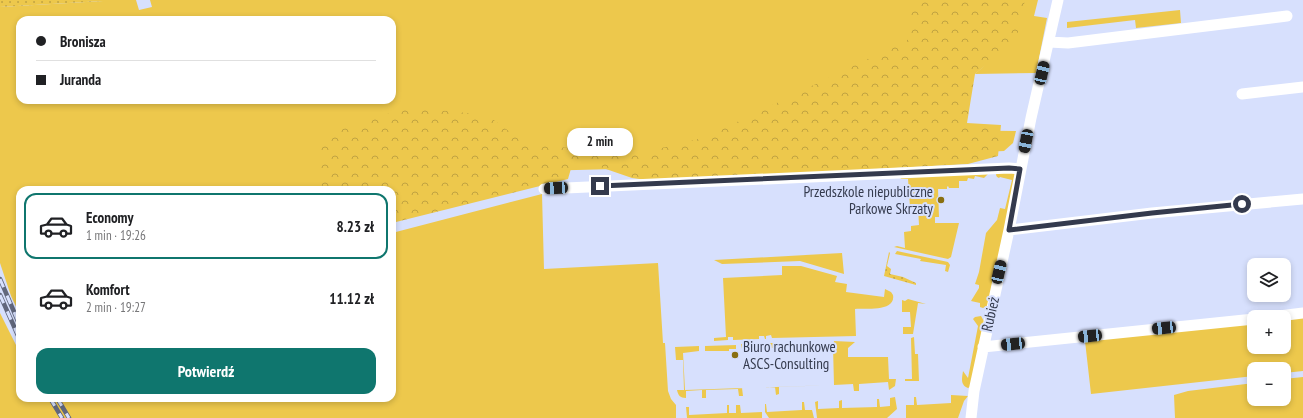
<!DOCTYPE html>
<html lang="pl">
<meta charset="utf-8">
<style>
:root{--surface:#fff;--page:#f2f2f2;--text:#202124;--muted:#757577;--line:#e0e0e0;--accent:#0f766e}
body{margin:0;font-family:"PT Sans Narrow",sans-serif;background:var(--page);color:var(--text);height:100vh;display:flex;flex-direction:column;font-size:15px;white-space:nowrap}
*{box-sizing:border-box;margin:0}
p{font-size:13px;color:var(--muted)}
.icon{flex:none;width:22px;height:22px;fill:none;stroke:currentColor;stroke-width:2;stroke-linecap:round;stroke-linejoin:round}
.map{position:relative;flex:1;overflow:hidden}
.details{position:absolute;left:16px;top:186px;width:380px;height:216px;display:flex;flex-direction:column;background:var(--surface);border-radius:12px;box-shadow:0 2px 6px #0003}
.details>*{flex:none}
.banner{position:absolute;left:16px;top:16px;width:380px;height:88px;border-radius:12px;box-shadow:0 2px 6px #0003;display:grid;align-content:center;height:88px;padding:0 20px;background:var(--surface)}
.buttons{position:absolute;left:1247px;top:258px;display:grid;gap:8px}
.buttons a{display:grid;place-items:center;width:44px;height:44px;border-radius:8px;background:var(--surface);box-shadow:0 2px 6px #0003;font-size:20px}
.end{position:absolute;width:18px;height:18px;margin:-9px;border:5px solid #343a4d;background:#fff;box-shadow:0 0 0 2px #fff}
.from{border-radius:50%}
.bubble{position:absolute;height:28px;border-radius:12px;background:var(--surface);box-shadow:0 2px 6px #0003;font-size:13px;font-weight:700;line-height:28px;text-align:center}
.car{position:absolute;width:12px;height:24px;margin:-12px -6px;border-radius:5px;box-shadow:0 0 3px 1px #0007;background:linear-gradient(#222 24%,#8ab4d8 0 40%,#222 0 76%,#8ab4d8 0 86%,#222 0)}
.banner b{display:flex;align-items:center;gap:14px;height:38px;font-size:15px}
.banner b+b{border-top:1px solid var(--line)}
.banner i{width:10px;height:10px;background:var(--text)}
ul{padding:7px 0 0;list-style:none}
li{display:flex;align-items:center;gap:12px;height:66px;margin:0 8px 6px;padding:0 12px;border:2px solid transparent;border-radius:12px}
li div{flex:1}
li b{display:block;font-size:15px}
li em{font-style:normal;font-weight:700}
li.current{border-color:var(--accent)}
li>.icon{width:36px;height:36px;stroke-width:1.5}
.action{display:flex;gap:8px;margin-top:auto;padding:8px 20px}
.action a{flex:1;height:46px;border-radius:12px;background:var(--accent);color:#fff;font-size:16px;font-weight:700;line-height:46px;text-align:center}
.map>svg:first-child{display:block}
.green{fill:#edc84c;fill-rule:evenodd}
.forest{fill:url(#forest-crowns)}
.garden{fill:url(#garden-dots)}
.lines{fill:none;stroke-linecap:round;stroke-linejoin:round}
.minor{stroke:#fff;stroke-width:11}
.rail-casing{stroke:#61677d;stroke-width:4.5}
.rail{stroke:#d7e0fd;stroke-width:3;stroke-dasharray:9;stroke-linecap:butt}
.route{stroke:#343a4d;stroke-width:5}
.poi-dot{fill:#896f10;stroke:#d7e0fd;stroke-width:1.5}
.labels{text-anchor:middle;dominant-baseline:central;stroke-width:4;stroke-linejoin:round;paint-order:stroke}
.poi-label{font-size:15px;fill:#343a4d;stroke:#d7e0fd;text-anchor:end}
.street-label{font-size:15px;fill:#343a4d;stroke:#d7e0fd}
</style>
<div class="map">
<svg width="1303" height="418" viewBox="0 0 1303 418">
<defs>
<pattern id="forest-crowns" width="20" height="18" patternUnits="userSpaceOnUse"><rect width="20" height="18" fill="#edc84c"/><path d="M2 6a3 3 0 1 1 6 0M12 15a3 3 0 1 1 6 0" fill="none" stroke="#c1a341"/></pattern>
<pattern id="garden-dots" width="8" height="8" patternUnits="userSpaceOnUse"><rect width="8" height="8" fill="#edc84c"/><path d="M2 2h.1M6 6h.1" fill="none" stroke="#c1a341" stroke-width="1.8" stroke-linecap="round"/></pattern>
</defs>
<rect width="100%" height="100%" fill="#d7e0fd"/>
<path class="green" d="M103,0H136L139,10L152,7L150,0H1038L1034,16L1047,18L1036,73L975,74L985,65L906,130L1016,131L1013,143L1004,151L655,168L495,172L392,190H20V315L11,296L0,263V7L103,1ZM20,20H392V100H20Z
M1180,10L1181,23L1136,28L1135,20L1067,28V22Z
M996,172H1013L1017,176L988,305L983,308L980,307V303L971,301L979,288V285L975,284L979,272L986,233L997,220L1000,208L1005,209L1012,180L1000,177L999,178C996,177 996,175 996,172Z
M988,174L984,178L975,176L974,179L968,178L967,181H959V188H949L948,186L947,187V189H938L939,217H935V223H959L951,257L948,259L894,247L897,246L905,248L904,232L911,231V226L919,225L918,207H910L908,179H901L900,177Z
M542,194L544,269L658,263L663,343H665L668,391L671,399L676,405V418H0V313L20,353V398H392V233Z
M897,251L948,262L950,265L948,272L945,271L946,265L920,261L921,259L895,254Z
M842,253L844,274L800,261L722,264L714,260Z
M782,266H801L837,276L835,282L847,284L846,292L884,297L885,289L891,292L893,295C896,312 866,308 855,309L856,336L772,338L771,335L766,336V339H765L764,336H759V339L733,340V337H728V340L714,341V338L726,337L723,278L782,275Z
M908,299L926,304L918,303L913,334H903V327H911L910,312H902V300L905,301Z
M981,316L985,323L972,386L968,388C960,385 962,378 963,371L968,378L978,326L973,319L975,317Z
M1303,317V371L1284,373V369H1254V376L1091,394L1085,341L1254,322V347H1284V319Z
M914,337L915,354H918L919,381H905V379H912L911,338Z
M834,341L855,342L848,348V357H888L889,379H896L895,386L889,390L888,382L859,384V391H854L853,384L834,385L833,347Z
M773,343V348H766V349H742L741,344Z
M736,345V349H729V351H705V346Z
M699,346V351L683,353L685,390L833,385L779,387V394L776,395L775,387L742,388L743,396H739L738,389L706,390V398H702V390L686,391V398C680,398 678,395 677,390H684L683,360H676L675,347Z
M1303,377V418H1175L1174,395L1188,391L1254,383V399H1284V379Z
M951,395L968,396L964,401L958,418H906V405H914V397H916L917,405L951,403Z
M895,397L897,409L887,418H817L815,402L818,401V409L839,408V401L842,400V408L877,407V399H879L880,407L890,406V398Z
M802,402H804L805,410H812L814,418H769L765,412V404H766L767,412L802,410Z
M727,405H729V413H736V405H740L741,413L762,412V418H687L686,407H689V415L727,413Z"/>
<path class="forest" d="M909,0H1025L1017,37L975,74L967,123L1001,125L998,156L968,164L654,181L632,178L574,158L568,179L392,223V190H322L319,137L408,107L487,115L526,144L637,154L706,137L909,39Z"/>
<path class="garden" d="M0,0H103V1L0,7Z
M889,252L890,253L887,266L891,269L890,274L903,277L916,283V285L884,276Z"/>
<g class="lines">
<path class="minor" d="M1049,42L1068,43L1287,16
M1242,94L1303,87
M544,189L1009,168L1020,169
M1009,230L1152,213L1303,199
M1271,317L1303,313
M983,347L1254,319
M971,418L974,391L1009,230L1031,118L1058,0"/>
<g class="rail-casing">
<path id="rail" d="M0,279L20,326
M0,295L20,340
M50,398L62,418
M57,398L69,418"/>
</g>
<use href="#rail" class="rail"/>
</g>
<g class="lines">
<path class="route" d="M600,186L1009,168L1020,169L1009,230L1152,213L1242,204"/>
</g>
<g class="poi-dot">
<circle cx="941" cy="200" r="4"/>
<circle cx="735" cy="355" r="4"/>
</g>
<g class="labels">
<g class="poi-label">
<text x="933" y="191">Przedszkole niepubliczne<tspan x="933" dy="17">Parkowe Skrzaty</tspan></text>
<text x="743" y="346" text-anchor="start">Biuro rachunkowe<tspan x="743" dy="17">ASCS-Consulting</tspan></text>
</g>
<g class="street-label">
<text transform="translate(990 314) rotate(-77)">Rubież</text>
</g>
</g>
</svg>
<div class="buttons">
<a><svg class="icon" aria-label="layers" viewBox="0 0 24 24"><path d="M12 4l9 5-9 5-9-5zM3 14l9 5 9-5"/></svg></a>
<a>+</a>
<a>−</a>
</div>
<i class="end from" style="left:1242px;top:204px"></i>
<i class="end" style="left:600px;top:186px"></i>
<div class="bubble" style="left:567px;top:128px;width:66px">2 min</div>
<i class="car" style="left:1042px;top:73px;rotate:13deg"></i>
<i class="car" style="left:1026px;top:141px;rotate:191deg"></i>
<i class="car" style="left:556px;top:188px;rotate:267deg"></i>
<i class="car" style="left:999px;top:272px;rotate:13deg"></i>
<i class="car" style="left:1164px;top:328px;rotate:264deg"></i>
<i class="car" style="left:1090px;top:336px;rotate:264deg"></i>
<i class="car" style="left:1013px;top:344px;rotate:264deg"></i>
<div class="banner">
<b><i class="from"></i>Bronisza</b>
<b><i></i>Juranda</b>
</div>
<section class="details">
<ul>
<li class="current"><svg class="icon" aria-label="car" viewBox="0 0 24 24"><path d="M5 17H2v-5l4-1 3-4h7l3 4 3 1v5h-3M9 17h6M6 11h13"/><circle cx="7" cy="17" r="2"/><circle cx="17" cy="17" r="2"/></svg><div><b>Economy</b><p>1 min · 19:26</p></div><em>8.23 zł</em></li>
<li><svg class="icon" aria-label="car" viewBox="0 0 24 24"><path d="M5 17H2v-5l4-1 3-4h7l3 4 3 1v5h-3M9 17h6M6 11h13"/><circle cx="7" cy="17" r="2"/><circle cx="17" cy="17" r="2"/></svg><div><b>Komfort</b><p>2 min · 19:27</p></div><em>11.12 zł</em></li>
</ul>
<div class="action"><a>Potwierdź</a></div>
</section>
</div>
